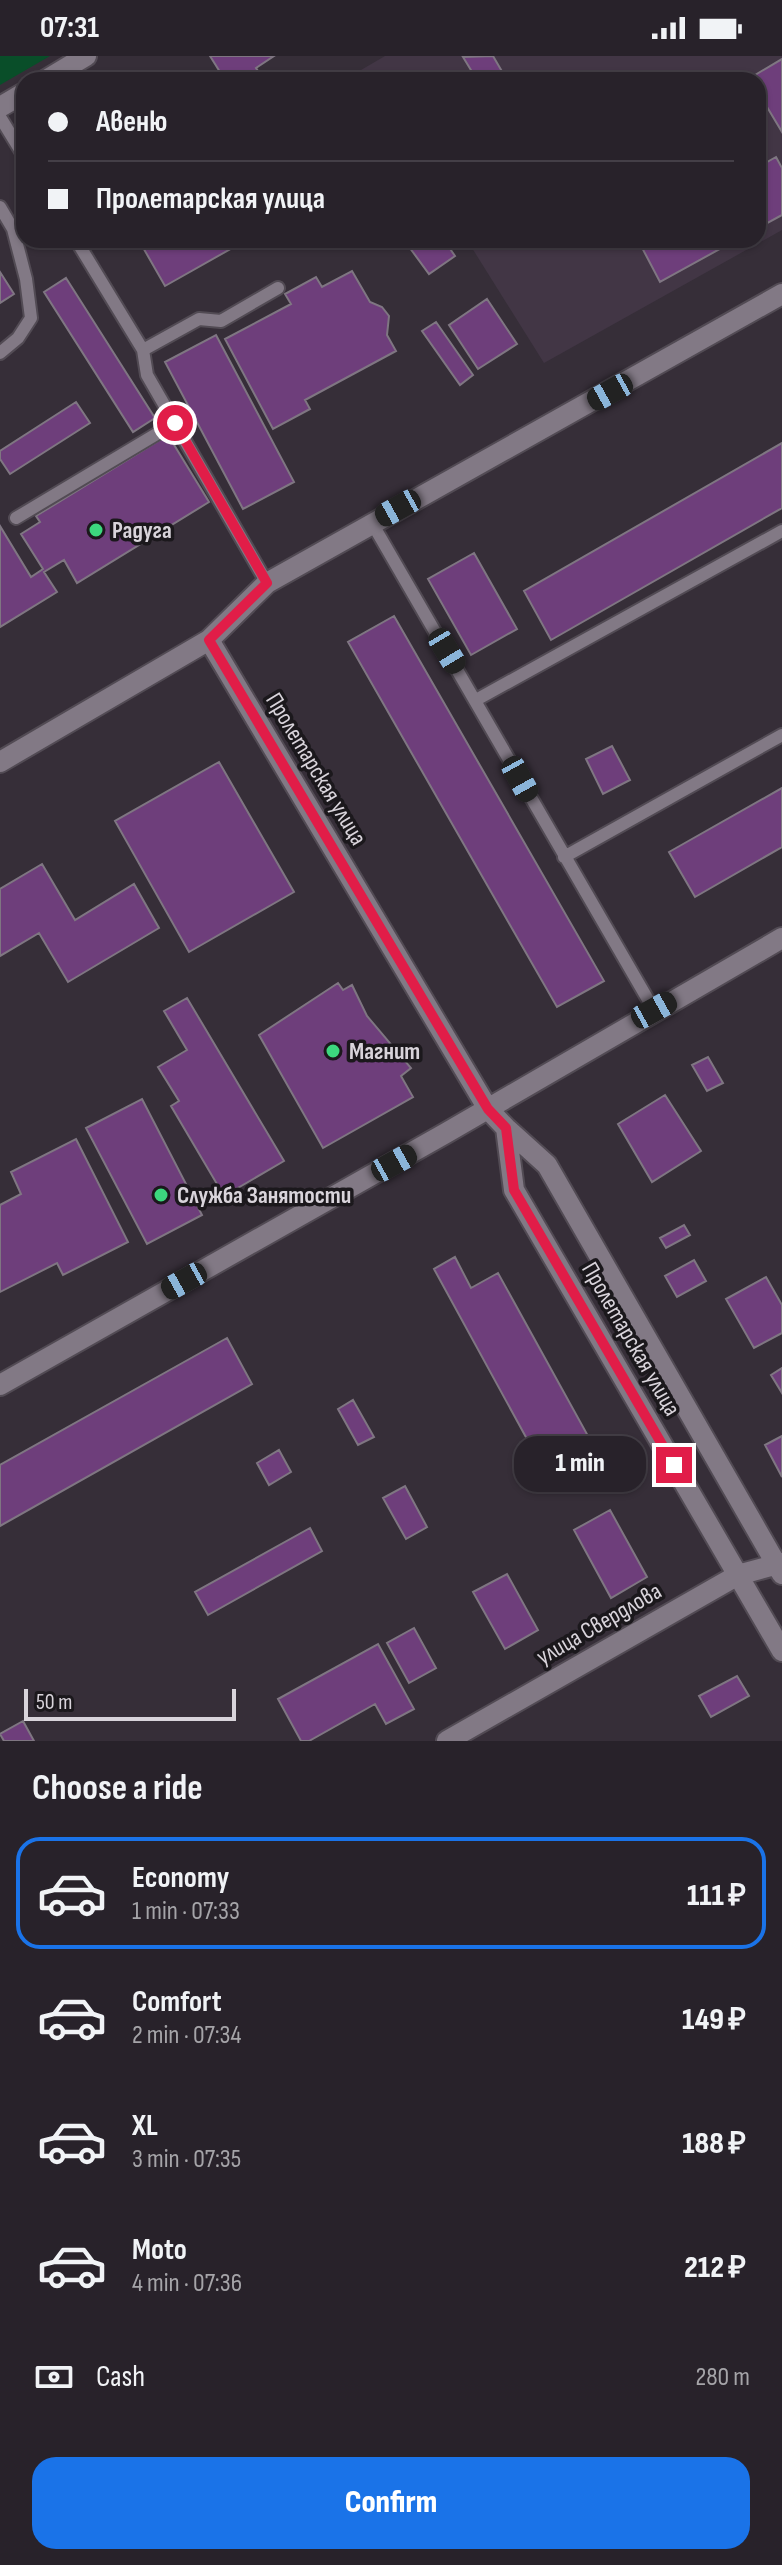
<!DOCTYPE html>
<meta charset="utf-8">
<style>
:root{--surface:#28222a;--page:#342f36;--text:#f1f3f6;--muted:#a5a4a8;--line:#443f47;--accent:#1a73e8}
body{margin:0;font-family:"Sofia Sans Condensed",sans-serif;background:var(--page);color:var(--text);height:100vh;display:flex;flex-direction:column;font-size:30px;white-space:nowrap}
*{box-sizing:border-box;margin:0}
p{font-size:26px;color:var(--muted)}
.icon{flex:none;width:44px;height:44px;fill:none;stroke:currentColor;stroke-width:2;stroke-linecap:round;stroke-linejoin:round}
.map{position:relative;height:1685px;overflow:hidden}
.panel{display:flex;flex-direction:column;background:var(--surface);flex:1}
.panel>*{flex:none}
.hud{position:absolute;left:16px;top:16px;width:750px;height:176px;border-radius:24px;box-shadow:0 2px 6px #0004,0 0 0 2px var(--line);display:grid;align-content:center;height:176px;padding:0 32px;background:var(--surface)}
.scale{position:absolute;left:24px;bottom:20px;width:212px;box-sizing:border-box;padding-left:8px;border:4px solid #d9d4db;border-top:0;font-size:22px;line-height:28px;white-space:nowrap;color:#d9d4db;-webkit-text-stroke:6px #1b181c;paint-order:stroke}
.end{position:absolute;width:36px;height:36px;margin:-18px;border:10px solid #e11d48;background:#fff;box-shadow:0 0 0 4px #fff}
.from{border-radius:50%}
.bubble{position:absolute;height:56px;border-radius:24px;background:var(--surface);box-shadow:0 2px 6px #0004,0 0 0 2px var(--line);font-size:26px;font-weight:800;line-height:56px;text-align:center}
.car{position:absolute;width:24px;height:48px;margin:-24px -12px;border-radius:10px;box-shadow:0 0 6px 2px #0007;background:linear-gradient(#222 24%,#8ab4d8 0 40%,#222 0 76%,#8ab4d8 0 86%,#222 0)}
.hud b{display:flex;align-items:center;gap:28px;height:76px;font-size:30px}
.hud b+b{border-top:2px solid var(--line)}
.hud i{width:20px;height:20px;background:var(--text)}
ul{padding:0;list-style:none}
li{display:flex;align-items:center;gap:24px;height:112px;margin:0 16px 12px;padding:0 16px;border:4px solid transparent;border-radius:24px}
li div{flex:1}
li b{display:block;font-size:30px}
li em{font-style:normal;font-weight:800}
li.active{border-color:var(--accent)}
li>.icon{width:72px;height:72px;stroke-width:1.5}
h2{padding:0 32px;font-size:36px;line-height:96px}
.pay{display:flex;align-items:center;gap:20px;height:88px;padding:0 32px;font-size:30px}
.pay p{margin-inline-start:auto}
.primary-button{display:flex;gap:16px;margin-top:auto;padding:16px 32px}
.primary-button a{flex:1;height:92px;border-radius:24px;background:var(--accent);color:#fff;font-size:32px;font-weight:800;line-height:92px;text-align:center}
.status{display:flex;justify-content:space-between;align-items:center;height:56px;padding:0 40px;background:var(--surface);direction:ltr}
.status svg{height:22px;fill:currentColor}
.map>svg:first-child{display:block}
.built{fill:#423645}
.green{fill:#094e29}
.building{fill:#6e3e7b;stroke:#7f7682;stroke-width:2}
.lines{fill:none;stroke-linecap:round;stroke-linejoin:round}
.lane-casing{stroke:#524b54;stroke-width:16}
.street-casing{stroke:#524b54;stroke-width:24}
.lane{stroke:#827985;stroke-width:12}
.street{stroke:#827985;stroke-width:20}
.route{stroke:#e11d48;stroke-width:10}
.poi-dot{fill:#3cd77e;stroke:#1b181c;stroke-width:3}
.labels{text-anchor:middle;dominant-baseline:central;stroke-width:7;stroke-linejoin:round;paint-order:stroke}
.poi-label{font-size:24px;font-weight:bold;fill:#d9d4db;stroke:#1b181c;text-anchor:start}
.street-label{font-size:24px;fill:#d9d4db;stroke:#1b181c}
</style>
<div class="status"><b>07:31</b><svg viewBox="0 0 49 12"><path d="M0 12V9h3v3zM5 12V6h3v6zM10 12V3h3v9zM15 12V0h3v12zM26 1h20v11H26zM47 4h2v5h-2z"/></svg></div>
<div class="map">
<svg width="782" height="1685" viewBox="0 0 782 1685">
<rect width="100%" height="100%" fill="#362e38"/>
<path class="built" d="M385,0H782V174L544,307L467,184H758V24H368L361,14Z"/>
<path class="green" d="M0,0H50L0,29Z"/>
<path class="building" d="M210,0H274L256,12L264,24H225Z
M493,0L507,24H477L463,1Z
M782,3V76L758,36V24L750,22Z
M453,16L457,24H440Z
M776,101L782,112V159L758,172V111Z
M149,184H231L234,191L165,230L141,188Z
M404,184H444L455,200L429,218Z
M638,184H736L660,226Z
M352,215L370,246L382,251L389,260L387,279L396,295L305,344L310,353L273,373L225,283L291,248L285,238L316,221L322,231Z
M0,216L14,238L0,247Z
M66,222L155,362L133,376L44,236Z
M487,243L517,288L478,313L449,269Z
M436,266L473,319L460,329L422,275Z
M216,279L294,426L243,453L165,306Z
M76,346L90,367L10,418L0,403V395Z
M168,379L209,446L77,527L64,504L44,516L57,536L0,571V470L31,521L43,513L21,478L40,466L36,460Z
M782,387V452L551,584L524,535Z
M474,497L517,573L471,599L428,523Z
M394,560L604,925L557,951L348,586Z
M612,690L630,724L603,738L586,703Z
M219,706L294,836L189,896L115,765Z
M782,732V791L695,841L669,796Z
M42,808L75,864L134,828L159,872L68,926L39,877L0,900V833Z
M338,927L343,934L352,929L367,960L411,1012L401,1020L413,1041L323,1092L259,979Z
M187,942L284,1105L224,1140L171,1050L179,1045L158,1011L187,994L164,955Z
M708,1001L723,1027L707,1035L692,1009Z
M665,1039L701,1095L652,1126L618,1068Z
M142,1043L202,1159L147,1188L86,1072Z
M76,1083L128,1186L63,1219L57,1207L0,1236V1149L21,1138L11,1116Z
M684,1169L690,1179L666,1192L660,1182Z
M455,1201L471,1232L498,1217L593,1389L545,1416L434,1213Z
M694,1204L706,1225L677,1241L665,1220Z
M766,1221L782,1249V1277L754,1292L726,1243Z
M227,1282L252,1328L0,1470V1409Z
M782,1312V1337L771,1319Z
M353,1344L374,1381L358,1389L338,1353Z
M782,1380V1421L765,1389Z
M279,1394L291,1416L269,1429L257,1407Z
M405,1430L427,1471L406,1483L383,1442Z
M610,1454L647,1521L611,1542L574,1474Z
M310,1472L322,1495L208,1559L195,1536Z
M507,1518L538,1574L505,1593L473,1536Z
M414,1572L436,1612L409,1627L387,1587Z
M378,1588L414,1653L386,1668L375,1648L309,1685H301L278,1643Z
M737,1620L749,1640L711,1661L699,1640Z
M23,1665L34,1685H4L0,1678Z"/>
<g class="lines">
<g class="lane-casing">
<path id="lane" d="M0,61L24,100
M0,151L13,173L26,223L31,262L18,282L0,297
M76,184L143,294L147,319L267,527
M143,294L199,263L221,265L278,232
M16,462L175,367
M372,467L654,954
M476,644L782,475
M564,801L782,679"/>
</g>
<g class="street-casing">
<path id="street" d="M46,24L86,0
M0,51L24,37
M209,584L488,1053L506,1072L547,1109L782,1518
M0,706L209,584L267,527L782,238
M506,1072L514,1134L782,1595
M0,1329L446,1077L782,882
M447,1685L738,1519L782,1507"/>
</g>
<use href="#lane" class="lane"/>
<use href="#street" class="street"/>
</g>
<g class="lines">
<path class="route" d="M175,367L267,527L209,584L488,1053L506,1072L514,1134L674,1409"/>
</g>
<g class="poi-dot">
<circle cx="96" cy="474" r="8"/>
<circle cx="333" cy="995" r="8"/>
<circle cx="161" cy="1139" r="8"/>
</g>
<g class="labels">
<g class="poi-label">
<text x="112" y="474">Радуга</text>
<text x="349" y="995">Магнит</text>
<text x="177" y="1139">Служба Занятости</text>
</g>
<g class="street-label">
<text transform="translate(316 713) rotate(59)">Пролетарская улица</text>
<text transform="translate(631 1283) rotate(60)">Пролетарская улица</text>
<text transform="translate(599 1568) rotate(-30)">улица Свердлова</text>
</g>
</g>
</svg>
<div class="scale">50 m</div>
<i class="end from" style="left:175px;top:367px"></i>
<i class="end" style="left:674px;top:1409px"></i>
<div class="bubble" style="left:514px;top:1380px;width:132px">1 min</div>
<i class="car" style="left:610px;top:336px;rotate:241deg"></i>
<i class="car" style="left:398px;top:452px;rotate:241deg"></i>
<i class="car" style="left:447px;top:595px;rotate:149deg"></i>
<i class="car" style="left:520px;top:723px;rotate:151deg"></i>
<i class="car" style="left:654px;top:954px;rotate:61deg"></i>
<i class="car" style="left:394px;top:1107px;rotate:61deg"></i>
<i class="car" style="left:184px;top:1225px;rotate:241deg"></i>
<div class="hud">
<b><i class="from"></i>Авеню</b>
<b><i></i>Пролетарская улица</b>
</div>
</div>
<section class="panel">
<h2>Choose a ride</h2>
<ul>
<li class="active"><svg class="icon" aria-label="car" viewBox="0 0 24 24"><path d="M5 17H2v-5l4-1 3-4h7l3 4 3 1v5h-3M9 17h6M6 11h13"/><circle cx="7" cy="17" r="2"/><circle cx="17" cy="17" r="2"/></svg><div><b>Economy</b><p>1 min · 07:33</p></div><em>111 ₽</em></li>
<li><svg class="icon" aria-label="car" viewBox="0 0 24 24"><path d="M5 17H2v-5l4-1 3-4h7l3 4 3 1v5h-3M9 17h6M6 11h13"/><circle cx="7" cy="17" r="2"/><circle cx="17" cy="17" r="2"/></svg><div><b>Comfort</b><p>2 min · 07:34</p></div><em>149 ₽</em></li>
<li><svg class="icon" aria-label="car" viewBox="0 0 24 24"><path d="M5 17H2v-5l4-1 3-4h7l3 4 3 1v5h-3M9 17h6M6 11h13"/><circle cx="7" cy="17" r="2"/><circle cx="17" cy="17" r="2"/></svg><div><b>XL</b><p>3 min · 07:35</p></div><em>188 ₽</em></li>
<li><svg class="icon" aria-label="car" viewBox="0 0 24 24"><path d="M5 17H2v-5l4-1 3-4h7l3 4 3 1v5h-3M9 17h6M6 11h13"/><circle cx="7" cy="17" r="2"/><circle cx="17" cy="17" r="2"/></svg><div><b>Moto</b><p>4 min · 07:36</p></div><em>212 ₽</em></li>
</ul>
<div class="pay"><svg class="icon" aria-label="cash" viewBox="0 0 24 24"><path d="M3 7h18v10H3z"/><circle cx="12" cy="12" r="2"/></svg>Cash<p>280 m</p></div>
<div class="primary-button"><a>Confirm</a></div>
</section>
